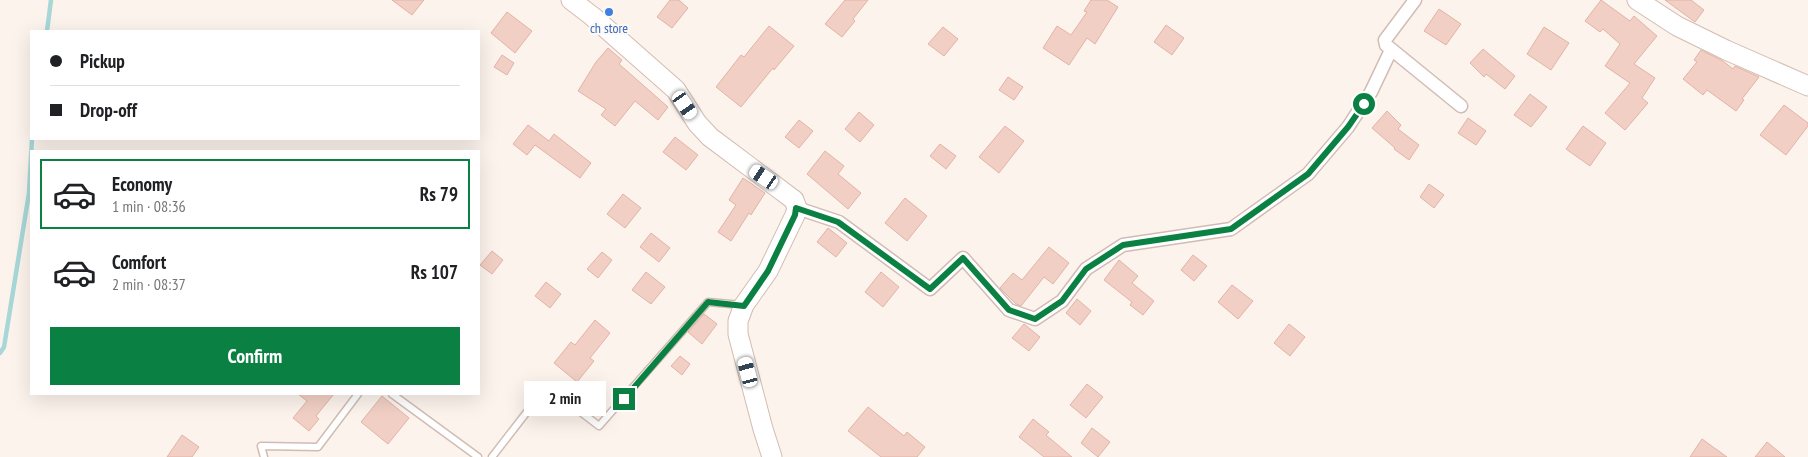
<!DOCTYPE html>
<meta charset="utf-8">
<style>
:root{--surface:#fff;--page:#f6f6f6;--text:#202124;--muted:#757577;--line:#e0e0e0;--accent:#0b8043}
body{margin:0;font-family:"PT Sans Narrow",sans-serif;background:var(--page);color:var(--text);height:100vh;display:flex;flex-direction:column;font-size:19px;white-space:nowrap}
*{box-sizing:border-box;margin:0}
p{font-size:16px;color:var(--muted)}
.icon{flex:none;width:28px;height:28px;fill:none;stroke:currentColor;stroke-width:2;stroke-linecap:round;stroke-linejoin:round}
.map{position:relative;flex:1;overflow:hidden}
.sheet{position:absolute;left:30px;top:150px;width:450px;height:245px;display:flex;flex-direction:column;background:var(--surface);border-radius:0px;box-shadow:0 5px 20px #0002}
.sheet>*{flex:none}
.top-card{position:absolute;left:30px;top:30px;width:450px;height:110px;border-radius:0px;box-shadow:0 5px 20px #0002;display:grid;align-content:center;height:110px;padding:0 20px;background:var(--surface)}
.end{position:absolute;width:22px;height:22px;margin:-11px;border:6px solid #0b8043;background:#fff;box-shadow:0 0 0 2px #fff}
.from{border-radius:50%}
.bubble{position:absolute;height:35px;border-radius:0px;background:var(--surface);box-shadow:0 5px 20px #0002;font-size:16px;font-weight:700;line-height:35px;text-align:center}
.car{position:absolute;width:15px;height:30px;margin:-15px -8px;border-radius:6px;box-shadow:0 0 4px 1px #0007;background:linear-gradient(#fff 24%,#345 0 40%,#fff 0 76%,#345 0 86%,#fff 0)}
.top-card b{display:flex;align-items:center;gap:18px;height:48px;font-size:19px}
.top-card b+b{border-top:1px solid var(--line)}
.top-card i{width:12px;height:12px;background:var(--text)}
ul{padding:9px 0 0;list-style:none}
li{display:flex;align-items:center;gap:15px;height:70px;margin:0 10px 8px;padding:0 10px;border:2px solid transparent;border-radius:0px}
li div{flex:1}
li b{display:block;font-size:19px}
li em{font-style:normal;font-weight:700}
li.current{border-color:var(--accent)}
li>.icon{width:45px;height:45px;stroke-width:1.5}
.button{display:flex;gap:10px;margin-top:auto;padding:10px 20px}
.button a{flex:1;height:58px;border-radius:0px;background:var(--accent);color:#fff;font-size:20px;font-weight:700;line-height:58px;text-align:center}
.map>svg:first-child{display:block}
.lines{fill:none;stroke-linecap:round;stroke-linejoin:round}
.stream{stroke:#a7d7d7;stroke-width:4.5}
.building{fill:#f1cfc4;stroke:#e3b3a5}
.lane-casing{stroke:#d1bcb4;stroke-width:9}
.street-casing{stroke:#d1bcb4;stroke-width:15}
.secondary-casing{stroke:#d4bbb1;stroke-width:21}
.lane{stroke:#fff;stroke-width:6}
.street{stroke:#fff;stroke-width:12}
.secondary{stroke:#fff;stroke-width:19}
.route{stroke:#0b8043;stroke-width:6}
.shop-dot{fill:#3f7fe0;stroke:#fef8f3;stroke-width:2}
.labels{text-anchor:middle;dominant-baseline:central;stroke-width:4;stroke-linejoin:round;paint-order:stroke}
.shop-label{font-size:14px;fill:#366cbe;stroke:#fef8f3}
</style>
<div class="map">
<svg width="1808" height="457" viewBox="0 0 1808 457">
<rect width="100%" height="100%" fill="#fcf3ec"/>
<g class="lines">
<path class="stream" d="M47,31L51,0
M0,353L4,347L29,193L32,139"/>
</g>
<path class="building" d="M392,0H424L412,15Z
M670,0H679L688,8L672,28L657,17Z
M845,0H868L853,19L855,21L842,37L825,24Z
M1091,0H1107L1118,7L1095,44L1087,38L1069,65L1043,48L1057,26L1071,35L1087,12L1084,11Z
M1601,0L1630,21L1634,16L1657,36L1634,64L1655,78L1642,98L1648,103L1625,130L1605,113L1630,83L1605,66L1620,44L1603,29L1600,32L1585,21Z
M1665,0H1691L1704,10L1695,22Z
M1439,9L1461,24L1446,45L1424,31Z
M507,12L532,31L515,53L491,33Z
M1166,25L1184,38L1172,55L1154,42Z
M769,26L794,46L774,70L773,68L741,107L716,87L741,55L744,57Z
M943,27L958,39L944,56L928,44Z
M1544,27L1569,43L1551,70L1527,54Z
M608,48L622,60L619,64L668,107L658,120L635,101L615,126L601,115L606,109L578,91L596,62Z
M1483,49L1515,76L1505,89L1486,74L1484,77L1470,63Z
M1701,50L1723,61L1733,69L1735,66L1759,77L1742,99L1744,100L1736,111L1707,90L1703,95L1683,79L1697,62L1694,60Z
M502,55L514,63L507,75L494,67Z
M1008,77L1023,87L1014,100L999,90Z
M1530,94L1547,107L1531,127L1514,115Z
M1784,105L1808,123V126L1786,155L1760,135Z
M1387,111L1401,125L1398,129L1419,145L1409,160L1394,149L1395,148L1372,128Z
M859,112L874,125L860,142L845,129Z
M1468,118L1486,131L1476,145L1458,133Z
M799,120L813,131L799,148L785,137Z
M528,125L549,141L554,134L591,163L580,178L535,145L527,155L513,144Z
M1005,126L1024,141L999,173L979,157Z
M1583,126L1606,143L1590,166L1566,149Z
M675,137L698,155L686,170L663,152Z
M940,144L956,156L946,169L930,156Z
M825,151L844,166L838,174L861,193L848,209L807,174Z
M743,178L765,193L751,215L749,213L731,241L718,232L736,205L729,200Z
M1429,184L1444,195L1434,208L1420,197Z
M623,194L641,208L625,228L607,214Z
M905,198L927,216L907,241L885,223Z
M828,228L847,243L836,257L817,242Z
M651,233L670,248L659,262L640,247Z
M1049,247L1069,263L1053,284L1044,277L1021,306L1016,304L1000,288L1013,273L1022,280Z
M492,251L503,260L492,274L480,265Z
M602,252L612,260L598,278L587,269Z
M1193,255L1207,266L1194,281L1181,270Z
M1119,260L1138,276L1132,283L1154,301L1143,315L1130,305L1132,302L1104,280Z
M646,272L665,287L651,304L632,290Z
M881,272L899,287L883,307L865,292Z
M546,282L561,294L550,308L535,296Z
M1232,285L1253,301L1238,319L1218,302Z
M1077,299L1091,311L1080,325L1066,313Z
M704,314L717,324L702,344L688,332Z
M595,320L610,333L590,358L594,361L577,382L554,363L571,342L575,345Z
M1024,324L1040,337L1029,351L1012,338Z
M1289,324L1305,337L1290,356L1274,343Z
M680,356L690,364L682,375L671,366Z
M1087,384L1103,397L1086,418L1070,405Z
M298,394H334L316,416L319,419L309,431L293,418L307,401Z
M382,396L409,418L388,444L361,422Z
M868,407L904,436L907,432L925,447L917,457H881L848,431Z
M1033,419L1049,432L1046,435L1072,457H1044L1019,437Z
M1092,428L1110,442L1098,457L1081,443Z
M182,435L199,447L192,457H167Z
M1702,439L1727,457H1690Z
M1767,442L1785,457H1755Z"/>
<g class="lines">
<g class="lane-casing">
<path id="lane" d="M392,394L478,457
M264,457L261,446L318,447L358,394
M492,457L547,386L599,426L708,302L742,305"/>
</g>
<g class="street-casing">
<path id="street" d="M1415,0L1385,40L1386,45L1461,106
M797,208L839,222L930,289L963,258L1009,310L1035,319L1062,301L1086,269L1123,245L1231,229L1308,174L1348,127L1371,92L1391,50"/>
</g>
<g class="secondary-casing">
<path id="secondary" d="M571,0L592,16L676,90L697,123L710,137L794,200L797,208L795,215L768,271L744,305L738,321V334L763,429L772,457
M1637,0L1677,26L1726,50L1808,86"/>
</g>
<use href="#lane" class="lane"/>
<use href="#street" class="street"/>
<use href="#secondary" class="secondary"/>
</g>
<g class="lines">
<path class="route" d="M624,399L708,302L744,306L768,271L795,215L796,208L838,222L930,289L963,258L1009,310L1035,319L1062,301L1086,269L1123,245L1231,229L1308,174L1348,127L1364,104"/>
</g>
<circle class="shop-dot" cx="609" cy="12" r="5"/>
<g class="labels">
<g class="shop-label">
<text x="609" y="28">ch store</text>
</g>
</g>
</svg>
<i class="end from" style="left:1364px;top:104px"></i>
<i class="end" style="left:624px;top:399px"></i>
<div class="bubble" style="left:524px;top:381px;width:82px">2 min</div>
<i class="car" style="left:685px;top:105px;rotate:145deg"></i>
<i class="car" style="left:764px;top:177px;rotate:304deg"></i>
<i class="car" style="left:748px;top:372px;rotate:345deg"></i>
<div class="top-card">
<b><i class="from"></i>Pickup</b>
<b><i></i>Drop-off</b>
</div>
<section class="sheet">
<ul>
<li class="current"><svg class="icon" aria-label="car" viewBox="0 0 24 24"><path d="M5 17H2v-5l4-1 3-4h7l3 4 3 1v5h-3M9 17h6M6 11h13"/><circle cx="7" cy="17" r="2"/><circle cx="17" cy="17" r="2"/></svg><div><b>Economy</b><p>1 min · 08:36</p></div><em>Rs 79</em></li>
<li><svg class="icon" aria-label="car" viewBox="0 0 24 24"><path d="M5 17H2v-5l4-1 3-4h7l3 4 3 1v5h-3M9 17h6M6 11h13"/><circle cx="7" cy="17" r="2"/><circle cx="17" cy="17" r="2"/></svg><div><b>Comfort</b><p>2 min · 08:37</p></div><em>Rs 107</em></li>
</ul>
<div class="button"><a>Confirm</a></div>
</section>
</div>
